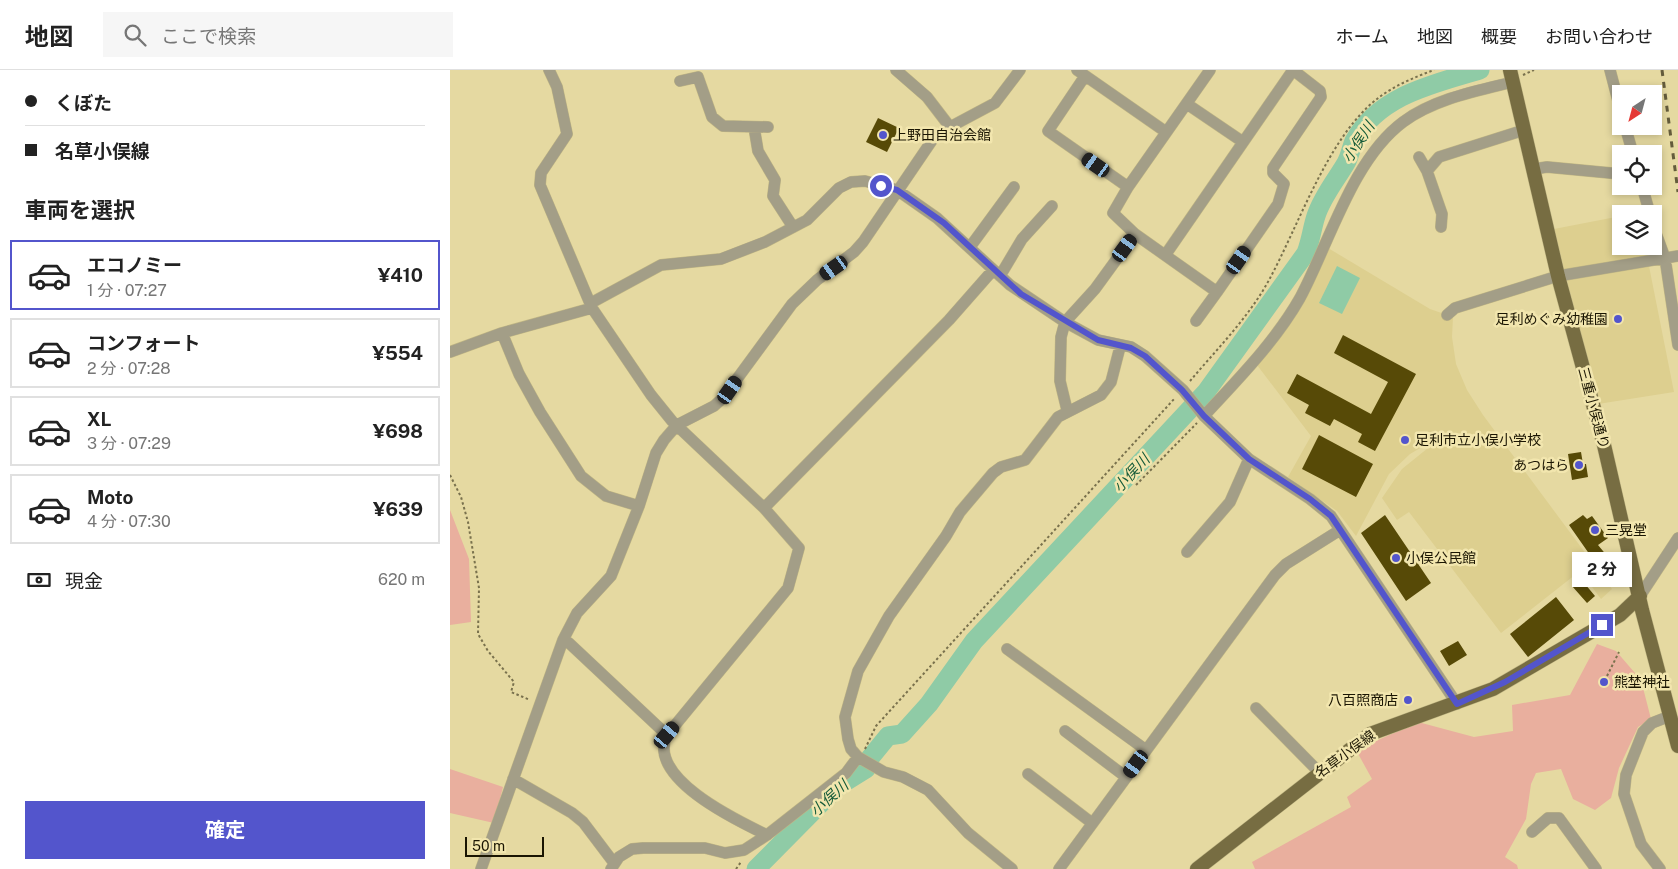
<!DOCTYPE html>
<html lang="ja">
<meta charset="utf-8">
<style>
:root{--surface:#fff;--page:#f6f6f6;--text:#222;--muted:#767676;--line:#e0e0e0;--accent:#5355cc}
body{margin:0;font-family:"Public Sans","Noto Sans JP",sans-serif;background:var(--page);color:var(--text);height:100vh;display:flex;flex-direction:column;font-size:19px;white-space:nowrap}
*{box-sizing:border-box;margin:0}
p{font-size:16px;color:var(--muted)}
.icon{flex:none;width:28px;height:28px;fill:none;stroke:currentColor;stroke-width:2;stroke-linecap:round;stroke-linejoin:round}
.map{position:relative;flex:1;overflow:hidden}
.sheet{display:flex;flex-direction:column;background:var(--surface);width:450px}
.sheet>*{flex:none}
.banner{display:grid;align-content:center;height:110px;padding:0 25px;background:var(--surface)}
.needle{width:32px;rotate:216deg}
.fabs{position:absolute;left:1162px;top:15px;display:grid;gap:10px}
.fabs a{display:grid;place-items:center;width:50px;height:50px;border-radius:0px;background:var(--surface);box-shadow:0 2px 8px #0003;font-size:25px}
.scale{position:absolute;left:15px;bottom:12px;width:79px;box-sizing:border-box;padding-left:5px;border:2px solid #1a1502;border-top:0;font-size:14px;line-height:18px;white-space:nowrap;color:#1a1502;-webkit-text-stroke:4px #f2e6ae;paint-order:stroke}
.end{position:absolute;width:22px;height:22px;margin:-11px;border:6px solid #5355cc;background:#fff;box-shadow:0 0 0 2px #fff}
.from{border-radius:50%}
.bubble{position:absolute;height:35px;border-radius:0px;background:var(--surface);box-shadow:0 2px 8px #0003;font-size:16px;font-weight:700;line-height:35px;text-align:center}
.car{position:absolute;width:15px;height:30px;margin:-15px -8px;border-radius:6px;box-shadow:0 0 4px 1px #0007;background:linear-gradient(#222 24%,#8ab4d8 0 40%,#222 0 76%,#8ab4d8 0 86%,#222 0)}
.banner b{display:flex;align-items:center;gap:18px;height:48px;font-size:19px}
.banner b+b{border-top:1px solid var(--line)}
.banner i{width:12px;height:12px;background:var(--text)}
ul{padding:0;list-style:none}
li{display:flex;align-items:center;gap:15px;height:70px;margin:0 10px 8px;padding:0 15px;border:2px solid var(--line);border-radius:0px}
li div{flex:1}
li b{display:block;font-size:19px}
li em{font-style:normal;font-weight:700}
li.current{border-color:var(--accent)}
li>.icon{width:45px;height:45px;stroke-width:1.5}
h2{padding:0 25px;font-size:22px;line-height:60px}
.pay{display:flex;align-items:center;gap:12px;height:55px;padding:0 25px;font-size:19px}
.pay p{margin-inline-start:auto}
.action{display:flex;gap:10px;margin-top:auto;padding:10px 25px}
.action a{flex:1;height:58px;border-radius:0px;background:var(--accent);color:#fff;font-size:20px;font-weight:700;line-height:58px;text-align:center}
header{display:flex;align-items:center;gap:30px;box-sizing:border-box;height:70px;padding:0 25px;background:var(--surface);border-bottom:1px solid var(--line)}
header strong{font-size:24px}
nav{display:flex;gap:28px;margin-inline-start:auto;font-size:18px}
.search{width:350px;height:45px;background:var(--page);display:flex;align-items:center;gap:12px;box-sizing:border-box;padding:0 18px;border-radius:0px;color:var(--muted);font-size:19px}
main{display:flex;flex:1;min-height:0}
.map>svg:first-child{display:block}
.built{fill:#ddcf8f}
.green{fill:#e9af9e}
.water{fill:#8fcba6}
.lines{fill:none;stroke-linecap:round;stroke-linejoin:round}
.river{stroke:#8fcba6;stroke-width:19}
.building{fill:#574a07}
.minor-casing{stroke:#c0b684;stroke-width:12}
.major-casing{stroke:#c0b684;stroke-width:15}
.path{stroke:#79714d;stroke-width:2;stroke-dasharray:2.5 2.5;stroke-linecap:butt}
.minor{stroke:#a39e87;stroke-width:11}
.major{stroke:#776d42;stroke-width:14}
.rail{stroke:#645c3c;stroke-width:3;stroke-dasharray:6 6;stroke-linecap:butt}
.route{stroke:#5355cc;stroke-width:6}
.poi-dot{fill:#5355cc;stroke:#f2e6ae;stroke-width:2}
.labels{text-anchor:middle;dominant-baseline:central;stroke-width:5;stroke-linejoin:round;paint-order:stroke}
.poi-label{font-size:14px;fill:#1a1502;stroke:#f2e6ae;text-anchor:start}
.street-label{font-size:14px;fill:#1a1502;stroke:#f2e6ae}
.water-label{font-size:15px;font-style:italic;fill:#155b39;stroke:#f2e6ae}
</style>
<header>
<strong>地図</strong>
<div class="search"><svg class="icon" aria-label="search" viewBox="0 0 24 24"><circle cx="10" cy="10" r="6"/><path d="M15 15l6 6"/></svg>ここで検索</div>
<nav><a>ホーム</a><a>地図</a><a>概要</a><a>お問い合わせ</a></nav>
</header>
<main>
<section class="sheet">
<div class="banner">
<b><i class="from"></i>くぼた</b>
<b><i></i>名草小俣線</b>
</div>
<h2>車両を選択</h2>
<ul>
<li class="current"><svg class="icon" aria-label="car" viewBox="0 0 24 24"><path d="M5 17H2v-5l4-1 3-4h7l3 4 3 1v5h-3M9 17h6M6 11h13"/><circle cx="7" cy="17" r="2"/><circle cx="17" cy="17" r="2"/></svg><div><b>エコノミー</b><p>1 分 · 07:27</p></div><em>¥410</em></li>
<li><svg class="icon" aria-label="car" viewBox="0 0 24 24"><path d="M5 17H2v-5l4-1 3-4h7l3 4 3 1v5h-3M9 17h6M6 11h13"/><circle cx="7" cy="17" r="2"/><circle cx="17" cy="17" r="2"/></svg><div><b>コンフォート</b><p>2 分 · 07:28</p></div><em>¥554</em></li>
<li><svg class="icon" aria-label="car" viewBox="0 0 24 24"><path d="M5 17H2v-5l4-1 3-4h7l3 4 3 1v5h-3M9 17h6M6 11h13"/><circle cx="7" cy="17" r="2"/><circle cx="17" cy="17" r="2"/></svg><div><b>XL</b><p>3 分 · 07:29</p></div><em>¥698</em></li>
<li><svg class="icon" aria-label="car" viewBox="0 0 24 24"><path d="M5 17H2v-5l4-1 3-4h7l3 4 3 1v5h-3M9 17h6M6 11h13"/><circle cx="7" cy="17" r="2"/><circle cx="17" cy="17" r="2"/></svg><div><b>Moto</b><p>4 分 · 07:30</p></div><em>¥639</em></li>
</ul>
<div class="pay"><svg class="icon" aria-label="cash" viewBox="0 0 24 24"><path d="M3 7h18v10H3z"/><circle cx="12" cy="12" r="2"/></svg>現金<p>620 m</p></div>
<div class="action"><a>確定</a></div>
</section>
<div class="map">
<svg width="1228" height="799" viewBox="0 0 1228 799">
<rect width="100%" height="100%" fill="#e5d9a1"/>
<path class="built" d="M1171,146V176H1195L1224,322L1148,334L1104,159Z
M878,178L980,239L1003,247L1002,267L1006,294L1017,320L1033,345L1162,519L1151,529L1130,501L1051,563L959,442L947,450L932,428L952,399L978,378L977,374L960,384L939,404L906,466L887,441L838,407L861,366L807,295Z"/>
<path class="green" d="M0,440L19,489L21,552L0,555Z
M1147,574L1166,581L1191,610L1201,649L1188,657L1169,698L1161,728L1145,740L1123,729L1111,699L1086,703L1081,714L1076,749L1055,787L1067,795L1068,799H805L802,792L901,737L897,727L922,709L906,680L968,652L1024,667L1063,661L1062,635L1120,625Z
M0,699L53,717L44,753L0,743Z"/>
<path class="water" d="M887,196L910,208L892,244L869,233Z"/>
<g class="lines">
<path class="river" d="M306,799L387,717L416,699L420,688L438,666L452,664L479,634L524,571L756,322L856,183C861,170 862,158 866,146C872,127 886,110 896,93C900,86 901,78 904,71C929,25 984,14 1030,0"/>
</g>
<path class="building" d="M428,48L449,58L437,82L416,72Z
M893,265L966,304L925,381L908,372L912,364L884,349L880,356L855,343L859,335L837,323L847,304L921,344L938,312L884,283Z
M869,365L923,394L906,427L852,399Z
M1131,382L1133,394H1136L1138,407L1122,410L1118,384Z
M935,445L981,513L956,531L911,463Z
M1133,445L1137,449L1142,446L1158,468L1148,475L1158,487L1147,495L1119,455Z
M1130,508L1145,526L1137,533L1122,516Z
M1106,527L1124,550L1078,587L1060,564Z
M1008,571L1017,585L999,596L990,581Z"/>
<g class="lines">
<g class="minor-casing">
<path id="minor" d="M99,0L107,17L117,64L91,103L90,115L142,238L201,325L222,351L314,438L349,478L338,518L217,665C196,708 288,751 317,765
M446,0L477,27L500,57
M627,0L716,62
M760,0L678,117L663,143L685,164L767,222L828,134L834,114L823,103V98L871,27L870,21L843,0
M1160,0L1171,42
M635,6L598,61L678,117
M230,11L248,7L262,47L273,56L318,57
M737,34L793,72
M1175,56L1183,84
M304,57L308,81L325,110L323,126L343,157
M969,87L977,101L989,87L1074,60
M1084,99L1097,97L1171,104
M977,101L992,144L991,157
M1192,116L1200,144
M1204,158L1215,188L1228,275
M520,177L564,117
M716,184L843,0
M550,206L572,169L602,136
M141,233L211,195L271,189L315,172L357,150L389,118L401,112L415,111L447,120L487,148L560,215L615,252L648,270L681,277L695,286L733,320L754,346L799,389L860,429L881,446L1007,634
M997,245L1005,238L1108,206L1228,186
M746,251L767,222
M52,263L69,304L90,342L131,406L156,426L189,436
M0,282L52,263L142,238
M617,340L610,311L611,267L615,252L645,219L685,164
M754,346C788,309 825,272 850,228C879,174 902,90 953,52C984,29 1026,21 1063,12
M314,438L499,250L543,200
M737,482L780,432L799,389
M1190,526L1228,468
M113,570L119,573L217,665
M557,579L696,680
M806,638L869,702
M615,661L676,707
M578,704L642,753
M63,709L122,743L133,752L164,793
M1082,762L1098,748H1109L1146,799
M31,799L113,570L127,543L161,506L189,436L206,383L214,370L227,355L264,336L273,328L342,234L367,210L404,182L413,172L483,69L500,57L545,33L570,0
M161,799L169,787L182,779L193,778H255L275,783L294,780L317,765L396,703L408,687
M562,799L518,763L478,720L453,707L434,702L408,687L401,679L398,669L395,647L408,601L439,546L496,466L510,442L543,403L551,397L575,390L608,347L651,325L661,312L670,277
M609,799L825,505L836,494L890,460
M1210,799L1191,774L1174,724L1176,705L1193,662L1202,653L1220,646"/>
</g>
<g class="major-casing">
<path id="major" d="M1060,0L1108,206L1154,375L1192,540L1228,676
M747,799L920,664L1043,619L1170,545L1190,526"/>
</g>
<path class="path" d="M1073,5L1084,0
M740,311C767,279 799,247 819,210C849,155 878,67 927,29C943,16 965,7 984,0
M0,405L11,427L18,452L29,518L28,564L38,581L64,612L61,622L80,630
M686,415L747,353
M1157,606L1169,582
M415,679L426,656L725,328
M286,799L291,792"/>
<use href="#minor" class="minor"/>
<use href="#major" class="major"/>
<path class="rail" d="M1212,0L1228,122"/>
</g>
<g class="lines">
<path class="route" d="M431,116L447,120L494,153L571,224L648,270L681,278L695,286L732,320L754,346L799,389L860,429L881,446L1007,634L1055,612L1152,555"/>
</g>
<g class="poi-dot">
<circle cx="433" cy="65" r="5"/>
<circle cx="1168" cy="249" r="5"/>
<circle cx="955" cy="370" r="5"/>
<circle cx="1129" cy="395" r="5"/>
<circle cx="1145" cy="460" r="5"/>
<circle cx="946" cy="488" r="5"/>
<circle cx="1154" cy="612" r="5"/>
<circle cx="958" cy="630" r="5"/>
</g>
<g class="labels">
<g class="poi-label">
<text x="443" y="65">上野田自治会館</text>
<text x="1158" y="249" text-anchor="end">足利めぐみ幼稚園</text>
<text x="965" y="370">足利市立小俣小学校</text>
<text x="1119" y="395" text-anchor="end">あつはら</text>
<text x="1155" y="460">三晃堂</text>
<text x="956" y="488">小俣公民館</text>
<text x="1164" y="612">熊埜神社</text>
<text x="948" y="630" text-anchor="end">八百照商店</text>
</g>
<g class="street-label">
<text transform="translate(1144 338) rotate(75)">三重小俣通り</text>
<text transform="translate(895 684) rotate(-36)">名草小俣線</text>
</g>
<g class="water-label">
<text transform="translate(908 72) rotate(-57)">小俣川</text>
<text transform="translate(681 403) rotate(-47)">小俣川</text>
<text transform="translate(379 728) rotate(-42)">小俣川</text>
</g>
</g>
</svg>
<div class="fabs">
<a><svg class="needle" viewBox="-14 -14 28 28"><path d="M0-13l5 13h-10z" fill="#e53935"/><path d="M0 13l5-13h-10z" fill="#767676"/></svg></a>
<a><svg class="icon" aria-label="locate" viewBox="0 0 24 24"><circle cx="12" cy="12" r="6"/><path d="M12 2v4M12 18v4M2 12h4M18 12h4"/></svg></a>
<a><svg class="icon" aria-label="layers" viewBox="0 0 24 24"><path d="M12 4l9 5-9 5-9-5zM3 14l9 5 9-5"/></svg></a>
</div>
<div class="scale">50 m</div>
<i class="end from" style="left:431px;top:116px"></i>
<i class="end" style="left:1152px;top:555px"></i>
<div class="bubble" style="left:1122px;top:482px;width:60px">2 分</div>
<i class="car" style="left:646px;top:95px;rotate:305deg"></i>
<i class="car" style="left:675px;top:178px;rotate:36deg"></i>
<i class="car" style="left:789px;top:190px;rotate:35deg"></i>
<i class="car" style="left:384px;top:198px;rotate:235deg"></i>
<i class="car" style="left:280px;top:320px;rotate:35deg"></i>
<i class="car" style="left:217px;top:665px;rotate:40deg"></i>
<i class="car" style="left:686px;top:694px;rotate:216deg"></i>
</div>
</main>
